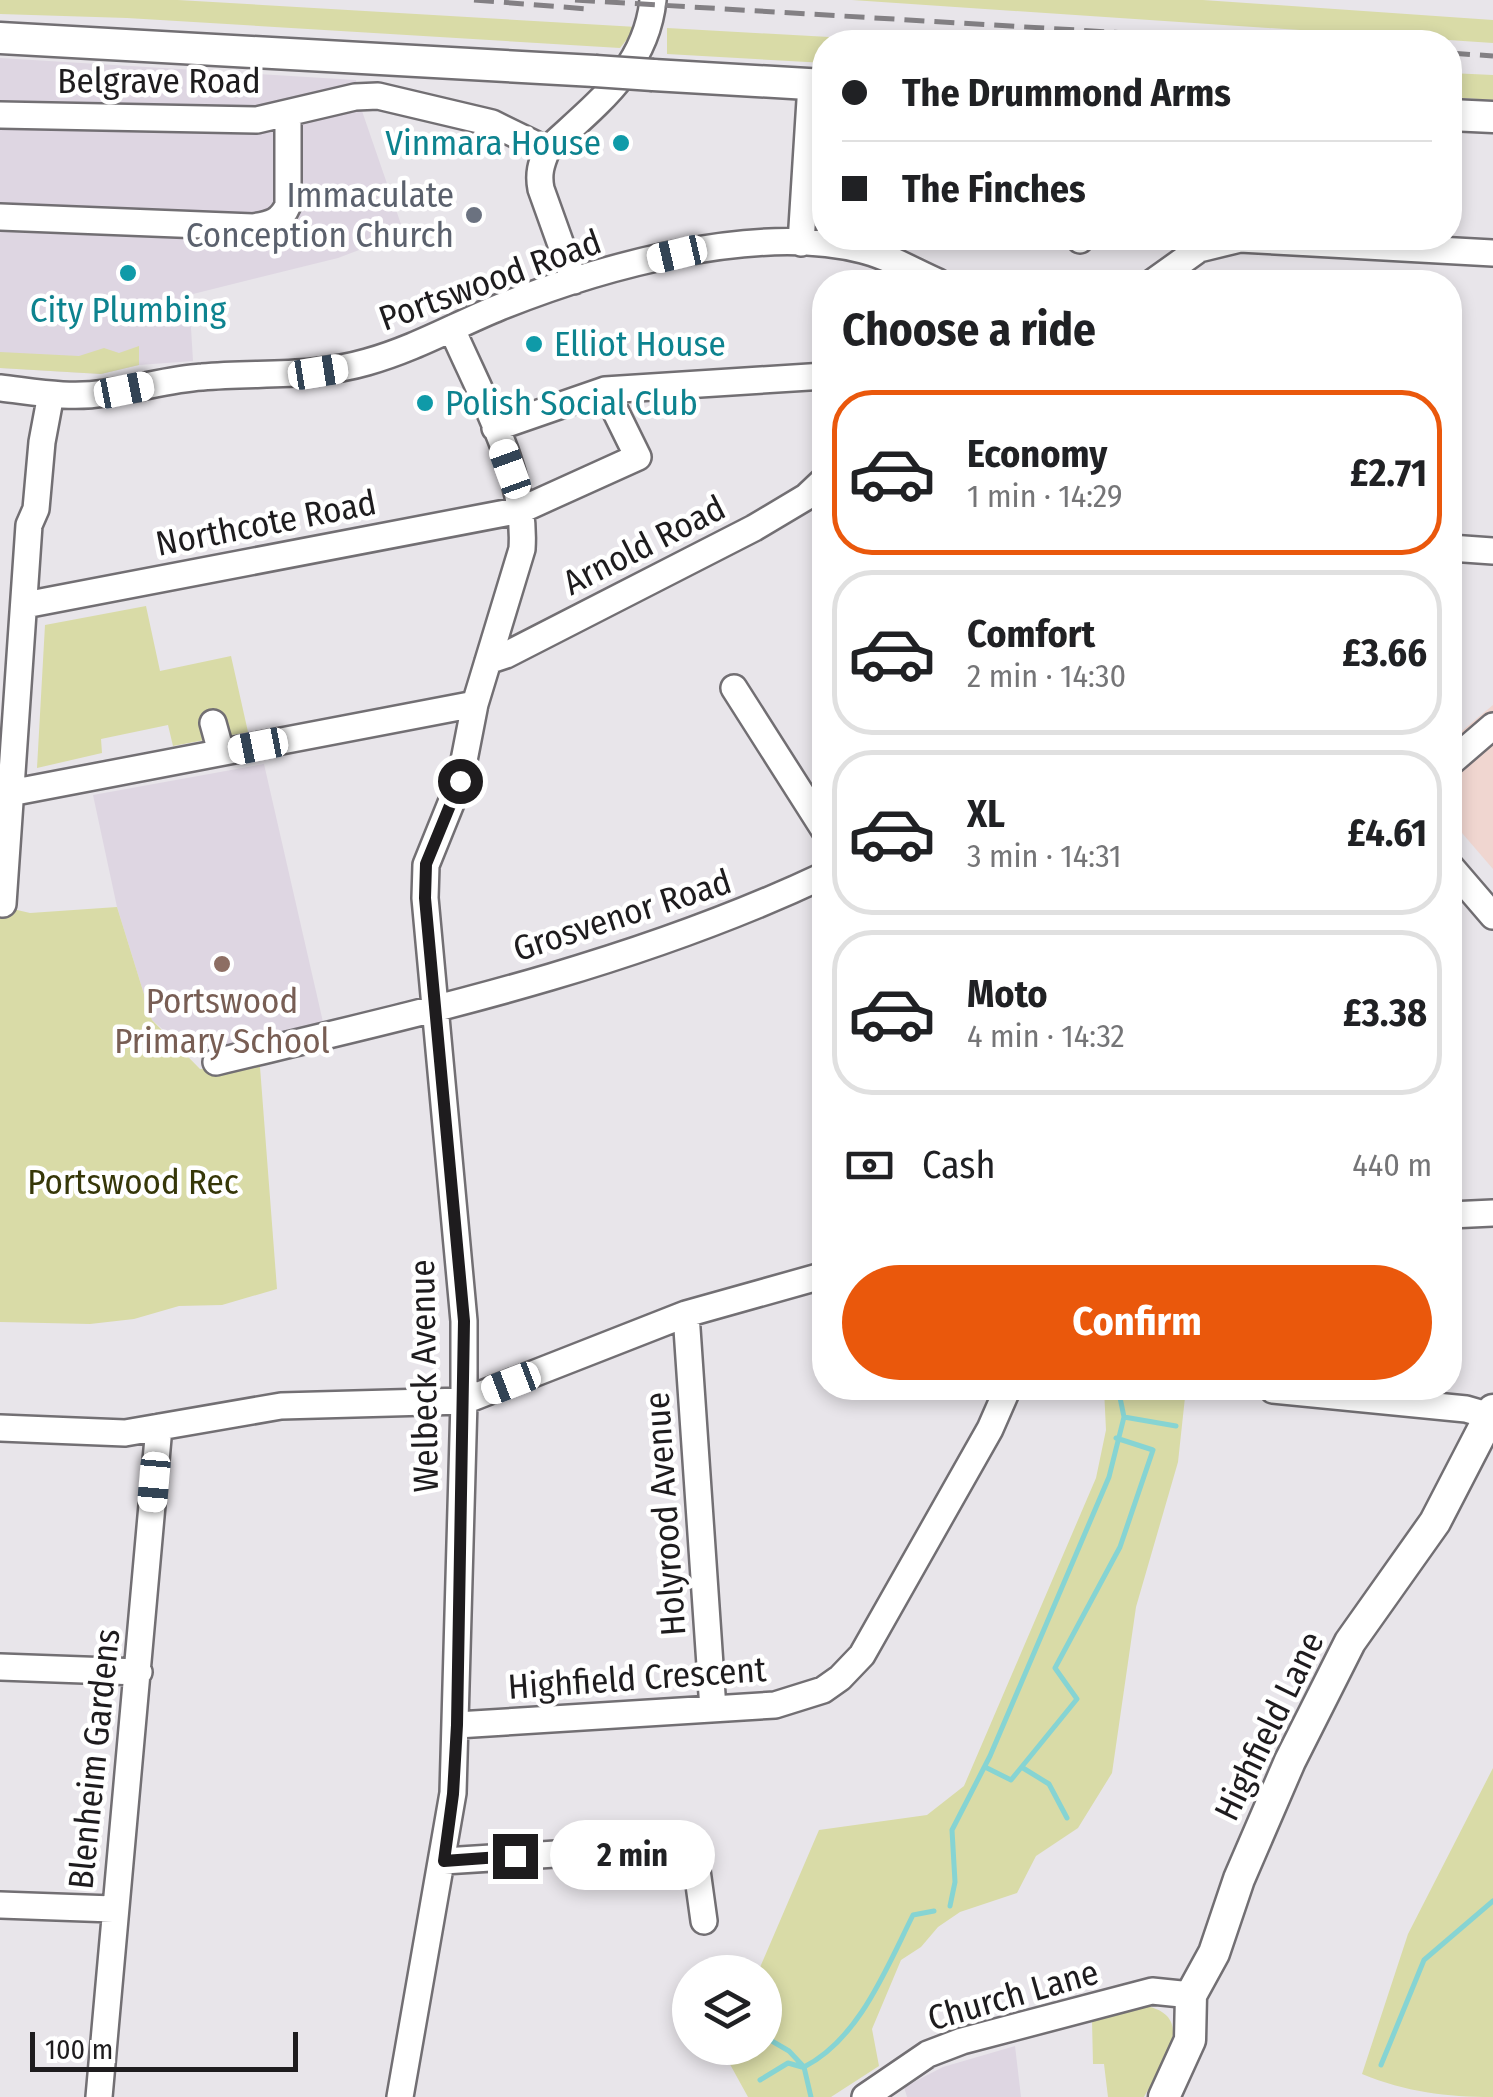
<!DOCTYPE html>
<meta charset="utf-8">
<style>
:root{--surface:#fff;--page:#f2f2f2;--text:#202124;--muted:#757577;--line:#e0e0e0;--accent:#ea580c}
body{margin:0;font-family:"Fira Sans Condensed",sans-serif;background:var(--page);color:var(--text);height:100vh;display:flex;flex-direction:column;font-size:38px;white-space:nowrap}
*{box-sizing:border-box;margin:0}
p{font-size:32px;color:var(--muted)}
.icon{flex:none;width:55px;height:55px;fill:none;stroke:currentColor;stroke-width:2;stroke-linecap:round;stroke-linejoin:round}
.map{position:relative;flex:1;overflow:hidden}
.panel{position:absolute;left:812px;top:270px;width:650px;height:1130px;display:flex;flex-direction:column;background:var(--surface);border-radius:40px;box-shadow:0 5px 15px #0003}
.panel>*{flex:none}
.hud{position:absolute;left:812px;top:30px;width:650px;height:220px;border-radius:40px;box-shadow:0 5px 15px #0003;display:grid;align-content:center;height:220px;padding:0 30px;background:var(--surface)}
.buttons{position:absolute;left:672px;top:1955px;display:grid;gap:20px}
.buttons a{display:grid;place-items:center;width:110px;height:110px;border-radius:50%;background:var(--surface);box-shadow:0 5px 15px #0003;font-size:50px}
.scale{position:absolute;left:30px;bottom:25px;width:268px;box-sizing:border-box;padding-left:10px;border:5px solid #1e1c1e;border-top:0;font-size:28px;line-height:35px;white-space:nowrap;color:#1e1c1e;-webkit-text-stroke:8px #fff;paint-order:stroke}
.end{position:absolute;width:45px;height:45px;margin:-22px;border:12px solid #1e1c1e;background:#fff;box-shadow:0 0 0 5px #fff}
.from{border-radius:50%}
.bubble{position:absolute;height:70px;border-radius:35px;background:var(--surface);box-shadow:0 5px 15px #0003;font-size:32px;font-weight:700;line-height:70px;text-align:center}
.car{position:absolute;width:30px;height:60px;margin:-30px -15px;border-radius:12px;box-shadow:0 0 8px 2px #0007;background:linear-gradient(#fff 24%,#345 0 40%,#fff 0 76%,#345 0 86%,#fff 0)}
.hud b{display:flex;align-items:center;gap:35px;height:95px;font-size:38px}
.hud b+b{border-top:2px solid var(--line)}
.hud i{width:25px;height:25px;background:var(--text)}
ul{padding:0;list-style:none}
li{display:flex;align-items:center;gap:30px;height:165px;margin:0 20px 15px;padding:0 10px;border:5px solid var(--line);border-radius:40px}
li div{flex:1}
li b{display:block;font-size:38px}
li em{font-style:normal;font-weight:700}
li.current{border-color:var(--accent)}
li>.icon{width:90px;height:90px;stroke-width:1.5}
h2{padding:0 30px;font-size:45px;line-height:120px}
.pay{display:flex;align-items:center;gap:25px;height:110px;padding:0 30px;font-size:38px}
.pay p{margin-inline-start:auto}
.cta{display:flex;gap:20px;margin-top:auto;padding:20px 30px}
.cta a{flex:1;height:115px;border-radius:60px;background:var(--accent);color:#fff;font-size:40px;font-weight:700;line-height:115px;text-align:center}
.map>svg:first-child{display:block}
.commercial{fill:#f0d6d0}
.built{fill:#ded6e2}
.green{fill:#d9dba7}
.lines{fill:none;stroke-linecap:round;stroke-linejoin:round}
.stream{stroke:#86d4d3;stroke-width:5}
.minor-casing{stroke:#726f73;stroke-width:30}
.major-casing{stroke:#726f73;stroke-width:35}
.minor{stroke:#fff;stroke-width:25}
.major{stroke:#fff;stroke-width:30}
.rail{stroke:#838084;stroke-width:5;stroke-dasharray:20 10;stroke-linecap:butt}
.major-bridge-casing{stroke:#726f73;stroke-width:35;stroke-linecap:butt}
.major-bridge{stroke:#fff;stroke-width:30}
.route{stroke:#1e1c1e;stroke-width:12}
.culture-dot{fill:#0f9aa8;stroke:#fff;stroke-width:4}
.worship-dot{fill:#6b7280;stroke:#fff;stroke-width:4}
.education-dot{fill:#8d6e63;stroke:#fff;stroke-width:4}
.labels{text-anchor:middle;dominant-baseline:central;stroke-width:9;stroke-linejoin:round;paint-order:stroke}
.street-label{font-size:35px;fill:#1e1c1e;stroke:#fff}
.culture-label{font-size:35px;fill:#0d838f;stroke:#fff;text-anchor:start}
.worship-label{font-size:35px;fill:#5b616d;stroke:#fff;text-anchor:end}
.education-label{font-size:35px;fill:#785e54;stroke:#fff}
.park-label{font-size:35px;fill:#363708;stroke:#fff}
</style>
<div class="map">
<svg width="1493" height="2097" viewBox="0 0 1493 2097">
<rect width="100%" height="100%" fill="#e8e5ea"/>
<path class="commercial" d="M1493,705V869L1450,819V741Z"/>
<path class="built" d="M0,58L356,80L362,111L404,233L338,258L189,295L193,361L139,365L101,374L0,368Z
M264,764L323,1022L194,1056L152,1020L117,907L93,795Z
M1015,2046L1021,2097H907L904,2087L943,2067Z"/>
<path class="green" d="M0,0H178L637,27L620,48L127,18L0,14Z
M852,0H1203L1493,20V43Z
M667,28L919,42H825V63L667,54Z
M1450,73L1493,75V100L1450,97Z
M139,346V365L101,374L0,368V352L79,356L104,348L119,353Z
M146,606L160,671L231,656L248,732L173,746L168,725L101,739L102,753L37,768L45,625Z
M0,906L30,913L117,907L152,1020L200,1069L260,1067L277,1289L222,1305L179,1306L134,1319L90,1324L0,1322Z
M1186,1388L1178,1462L1136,1607L1112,1773L1078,1828L1036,1856L1017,1893L960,1912L938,1927L921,1947L901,1960L872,2029L879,2066L831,2097H748L721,2048H765V1972H758L819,1830L927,1815L964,1786L1096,1478L1106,1430L1104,1389Z
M1493,1768V2097C1446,2097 1406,2092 1362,2074L1408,1934Z
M1146,2006C1200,2017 1159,2070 1144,2097H1108L1104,2064H1093L1092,2020Z"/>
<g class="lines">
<path class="stream" d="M1124,1417L1176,1426
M985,1767L1011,1780L1077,1699L1055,1668L1120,1547L1153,1450L1116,1438
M1023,1768L1049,1784L1067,1818
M950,1906L955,1882L952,1830L990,1756L1109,1477L1124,1417L1118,1388
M765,2037L789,2051L804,2067
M1381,2065L1424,1960L1493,1901
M760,2080L788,2063L802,2067
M811,2097L804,2067C859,2039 886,1969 913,1915L934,1911"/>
<g class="minor-casing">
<path id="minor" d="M0,115L257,120L355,97L378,96L492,123L547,150
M0,217L253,227C270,224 281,222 288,205V114
M1080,240V238
M801,243L811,84
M574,281L541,189C538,174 541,164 547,150C595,105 646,69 653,0
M1153,282L1199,249L1240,239L1493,253
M0,388C35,392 70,399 105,393C138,389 170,379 202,377C258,372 312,378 367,362C414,349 456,325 500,307C600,267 755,223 862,250C888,256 913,271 938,282
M495,428L605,390L825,376
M1450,548L1493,551
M25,605L521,510L638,457L605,390
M488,661L506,655L754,528L806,497L825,479
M734,688L825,831
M213,723L221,752
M1450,763L1493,726
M10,793L475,704
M1450,866L1493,916
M3,904L29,525L36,509L42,442L51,394
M216,1062C424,1012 630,967 825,875
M1450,1215L1493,1213
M686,1314L713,1709
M1273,1390L1466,1409L1490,1416
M0,1428L125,1433L281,1406L464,1401L686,1314L825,1275
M0,1667L139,1672
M457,1725L775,1705L823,1690L840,1678L862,1655L990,1429L1008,1388
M444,1861L587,1852L696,1863L704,1921
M0,1905L113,1909
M99,2097L159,1427
M400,2097L453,1793L464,1401V1321L425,898L426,865L460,781L475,704L522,549C527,474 481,396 452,329
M865,2097L928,2054L962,2041L1152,1991L1191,1995"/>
</g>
<g class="major-casing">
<path id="major" d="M0,38L595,71
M653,75L825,85
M1450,115L1493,117
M1164,2097L1190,2040L1191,1995L1214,1953L1239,1879L1290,1761L1350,1642L1435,1522L1493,1410"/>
</g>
<use href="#minor" class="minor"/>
<use href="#major" class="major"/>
<path class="rail" d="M474,0L588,9
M575,0L1277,42
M1450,53L1493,56"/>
<g class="major-bridge-casing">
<path id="major-bridge" d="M595,71L653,75"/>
</g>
<use href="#major-bridge" class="major-bridge"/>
</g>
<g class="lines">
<path class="route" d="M460,781L426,864L425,898L464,1321L457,1725L453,1794L444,1861L515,1856"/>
</g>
<g class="culture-dot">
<circle cx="621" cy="143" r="10"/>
<circle cx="128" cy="273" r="10"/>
<circle cx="534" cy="344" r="10"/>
<circle cx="425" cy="403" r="10"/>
</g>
<circle class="worship-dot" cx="474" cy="215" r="10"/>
<circle class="education-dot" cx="222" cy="964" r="10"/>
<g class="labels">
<g class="street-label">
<text x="159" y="81">Belgrave Road</text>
<text transform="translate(490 280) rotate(-20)">Portswood Road</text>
<text transform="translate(266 523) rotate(-11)">Northcote Road</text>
<text transform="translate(644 545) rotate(-27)">Arnold Road</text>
<text transform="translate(622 915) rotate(-18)">Grosvenor Road</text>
<text transform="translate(424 1376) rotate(-91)">Welbeck Avenue</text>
<text transform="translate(665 1514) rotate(-94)">Holyrood Avenue</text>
<text transform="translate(637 1678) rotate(-4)">Highfield Crescent</text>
<text transform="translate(1269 1726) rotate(-64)">Highfield Lane</text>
<text transform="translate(94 1759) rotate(-84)">Blenheim Gardens</text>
<text transform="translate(1013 1995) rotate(-16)">Church Lane</text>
</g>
<g class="culture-label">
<text x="601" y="143" text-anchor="end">Vinmara House</text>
<text x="128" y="310" text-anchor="middle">City Plumbing</text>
<text x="554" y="344">Elliot House</text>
<text x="445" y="403">Polish Social Club</text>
</g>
<g class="worship-label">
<text x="454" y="195">Immaculate<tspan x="454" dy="40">Conception Church</tspan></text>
</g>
<g class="education-label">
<text x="222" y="1001">Portswood<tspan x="222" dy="40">Primary School</tspan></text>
</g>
<g class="park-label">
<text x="133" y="1182">Portswood Rec</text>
</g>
</g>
</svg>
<div class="buttons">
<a><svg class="icon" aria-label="layers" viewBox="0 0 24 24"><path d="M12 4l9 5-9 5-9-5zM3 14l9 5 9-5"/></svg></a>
</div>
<div class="scale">100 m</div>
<i class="end from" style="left:460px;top:781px"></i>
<i class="end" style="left:515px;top:1856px"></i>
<div class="bubble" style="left:550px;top:1820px;width:165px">2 min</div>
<i class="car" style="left:677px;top:254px;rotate:257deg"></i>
<i class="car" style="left:318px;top:372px;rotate:81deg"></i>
<i class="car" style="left:124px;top:390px;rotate:79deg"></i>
<i class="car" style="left:510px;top:469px;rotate:340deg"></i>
<i class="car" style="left:258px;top:746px;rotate:259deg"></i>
<i class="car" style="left:511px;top:1383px;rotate:249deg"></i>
<i class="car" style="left:154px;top:1482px;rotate:185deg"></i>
<div class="hud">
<b><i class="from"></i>The Drummond Arms</b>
<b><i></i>The Finches</b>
</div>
<section class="panel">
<h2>Choose a ride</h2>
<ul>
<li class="current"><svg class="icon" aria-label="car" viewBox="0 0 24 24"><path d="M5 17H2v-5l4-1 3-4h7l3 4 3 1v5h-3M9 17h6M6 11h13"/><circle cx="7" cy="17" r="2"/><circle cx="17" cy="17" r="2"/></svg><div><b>Economy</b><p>1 min · 14:29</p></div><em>£2.71</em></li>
<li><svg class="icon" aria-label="car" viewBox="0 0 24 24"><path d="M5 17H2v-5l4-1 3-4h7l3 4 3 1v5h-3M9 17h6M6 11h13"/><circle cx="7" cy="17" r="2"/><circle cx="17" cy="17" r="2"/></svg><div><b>Comfort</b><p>2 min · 14:30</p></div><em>£3.66</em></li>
<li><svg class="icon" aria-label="car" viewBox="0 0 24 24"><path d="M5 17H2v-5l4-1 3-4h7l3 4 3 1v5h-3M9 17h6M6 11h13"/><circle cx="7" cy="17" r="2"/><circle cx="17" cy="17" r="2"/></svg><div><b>XL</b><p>3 min · 14:31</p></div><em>£4.61</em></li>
<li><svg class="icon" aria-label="car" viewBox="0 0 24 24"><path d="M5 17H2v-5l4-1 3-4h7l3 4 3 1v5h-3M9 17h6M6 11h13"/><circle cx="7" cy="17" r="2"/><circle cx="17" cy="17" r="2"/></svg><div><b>Moto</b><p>4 min · 14:32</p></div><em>£3.38</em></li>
</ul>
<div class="pay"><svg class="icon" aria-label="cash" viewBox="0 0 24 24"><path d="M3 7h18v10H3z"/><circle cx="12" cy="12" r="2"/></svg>Cash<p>440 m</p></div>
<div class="cta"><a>Confirm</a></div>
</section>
</div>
